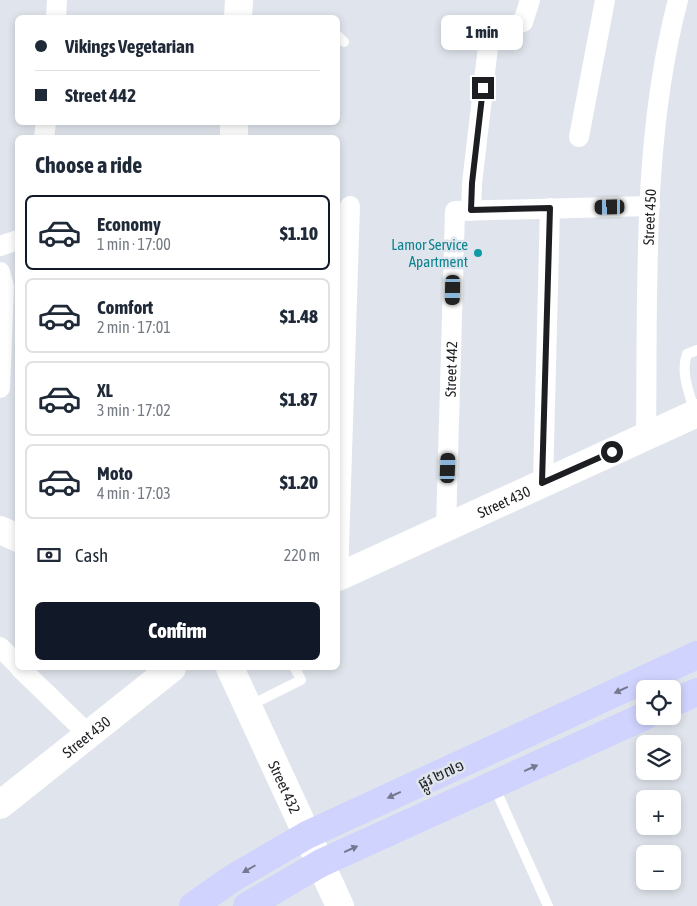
<!DOCTYPE html>
<meta charset="utf-8">
<style>
:root{--surface:#fff;--page:#f2f2f3;--text:#1f2937;--muted:#747a83;--line:#e0e1e3;--accent:#111827}
body{margin:0;font-family:"Asap Condensed","Noto Sans Khmer",sans-serif;background:var(--page);color:var(--text);height:100vh;display:flex;flex-direction:column;font-size:19px;white-space:nowrap}
*{box-sizing:border-box;margin:0}
p{font-size:16px;color:var(--muted)}
.icon{flex:none;width:28px;height:28px;fill:none;stroke:currentColor;stroke-width:2;stroke-linecap:round;stroke-linejoin:round}
.map{position:relative;flex:1;overflow:hidden}
.details{position:absolute;left:15px;top:135px;width:325px;height:535px;display:flex;flex-direction:column;background:var(--surface);border-radius:8px;box-shadow:0 2px 8px #0003}
.details>*{flex:none}
.top-card{position:absolute;left:15px;top:15px;width:325px;height:110px;border-radius:8px;box-shadow:0 2px 8px #0003;display:grid;align-content:center;height:110px;padding:0 20px;background:var(--surface)}
.tools{position:absolute;left:636px;top:680px;display:grid;gap:10px}
.tools a{display:grid;place-items:center;width:45px;height:45px;border-radius:8px;background:var(--surface);box-shadow:0 2px 8px #0003;font-size:25px}
.end{position:absolute;width:22px;height:22px;margin:-11px;border:6px solid #1c1e21;background:#fff;box-shadow:0 0 0 2px #fff}
.from{border-radius:50%}
.bubble{position:absolute;height:35px;border-radius:8px;background:var(--surface);box-shadow:0 2px 8px #0003;font-size:16px;font-weight:800;line-height:35px;text-align:center}
.car{position:absolute;width:15px;height:30px;margin:-15px -8px;border-radius:6px;box-shadow:0 0 4px 1px #0007;background:linear-gradient(#222 24%,#8ab4d8 0 40%,#222 0 76%,#8ab4d8 0 86%,#222 0)}
.top-card b{display:flex;align-items:center;gap:18px;height:48px;font-size:19px}
.top-card b+b{border-top:1px solid var(--line)}
.top-card i{width:12px;height:12px;background:var(--text)}
ul{padding:0;list-style:none}
li{display:flex;align-items:center;gap:15px;height:75px;margin:0 10px 8px;padding:0 10px;border:2px solid var(--line);border-radius:8px}
li div{flex:1}
li b{display:block;font-size:19px}
li em{font-style:normal;font-weight:800}
li.current{border-color:var(--accent)}
li>.icon{width:45px;height:45px;stroke-width:1.5}
h2{padding:0 20px;font-size:22px;line-height:60px}
.pay{display:flex;align-items:center;gap:12px;height:55px;padding:0 20px;font-size:19px}
.pay p{margin-inline-start:auto}
.primary-button{display:flex;gap:10px;margin-top:auto;padding:10px 20px}
.primary-button a{flex:1;height:58px;border-radius:8px;background:var(--accent);color:#fff;font-size:20px;font-weight:800;line-height:58px;text-align:center}
.map>svg:first-child{display:block}
.lines{fill:none;stroke-linecap:round;stroke-linejoin:round}
.lane{stroke:#fff;stroke-width:10}
.street{stroke:#fff;stroke-width:20}
.secondary{stroke:#fff;stroke-width:28}
.primary{stroke:#d0d3fd;stroke-width:28}
.oneway{fill:#76788f}
.route{stroke:#1c1e21;stroke-width:6}
.culture-dot{fill:#0f9aa8;stroke:#e0e5ed;stroke-width:2}
.labels{text-anchor:middle;dominant-baseline:central;stroke-width:5;stroke-linejoin:round;paint-order:stroke}
.street-label{font-size:15px;fill:#1c1e21;stroke:#e0e5ed}
.culture-label{font-size:15px;fill:#0d838f;stroke:#e0e5ed;text-anchor:end}
</style>
<div class="map">
<svg width="697" height="906" viewBox="0 0 697 906">
<rect width="100%" height="100%" fill="#e0e5ed"/>
<g class="lines">
<path class="lane" d="M338,36L344,42
M695,413C690,394 680,373 687,354L697,350
M249,706L301,680L295,668
M494,786L548,906"/>
<g class="street">
<path d="M56,18L57,0"/>
<path d="M579,137L605,0"/>
<path d="M44,138L46,122"/>
<path d="M471,211L472,183L490,30L492,25H515L523,22L530,0"/>
<path d="M0,246L18,240"/>
<path d="M0,272L4,287L0,388"/>
<path id="s1" d="M646,436C648,292 641,140 678,0"/>
<path d="M543,483L550,208"/>
<path id="s2" d="M446,527L455,211L650,206"/>
<path d="M338,577L350,206"/>
<path d="M0,647L18,665"/>
<path d="M20,668L88,734"/>
</g>
<g class="secondary">
<path d="M238,18L239,0"/>
<path d="M234,138V122"/>
<path d="M0,530L18,538"/>
<path id="s3" d="M338,577L697,413"/>
<path id="s4" d="M230,668L340,906"/>
<path id="s5" d="M0,805L172,668"/>
</g>
<path class="primary" d="M672,703L697,692
M193,906L233,878L307,835L697,655
M247,906L321,863L645,716"/>
</g>
<defs><path id="oneway-solid" d="M-6-.8H1V-3.2L6.5 0L1 3.2V.8H-6Z" transform="scale(1.25)"/></defs>
<g class="oneway">
<use href="#oneway-solid" transform="translate(621 690) rotate(155)"/>
<use href="#oneway-solid" transform="translate(531 768) rotate(-24)"/>
<use href="#oneway-solid" transform="translate(394 795) rotate(155)"/>
<use href="#oneway-solid" transform="translate(351 849) rotate(-24)"/>
<use href="#oneway-solid" transform="translate(249 869) rotate(150)"/>
</g>
<g class="lines">
<path class="route" d="M483,88L472,183L471,210L550,208L542,483L612,452"/>
</g>
<circle class="culture-dot" cx="478" cy="253" r="5"/>
<g class="labels">
<g class="street-label">
<text stroke="none"><textPath href="#s1" startOffset="219">Street 450</textPath></text>
<text stroke="none"><textPath href="#s2" startOffset="158">Street 442</textPath></text>
<text stroke="none"><textPath href="#s3" startOffset="182">Street 430</textPath></text>
<text stroke="none"><textPath href="#s5" startOffset="110">Street 430</textPath></text>
<text transform="translate(441 774) rotate(-25)">ផ្លូវ ២៧១</text>
<text stroke="none"><textPath href="#s4" startOffset="131">Street 432</textPath></text>
</g>
<g class="culture-label">
<text x="468" y="244">Lamor Service<tspan x="468" dy="17">Apartment</tspan></text>
</g>
</g>
</svg>
<div class="tools">
<a><svg class="icon" aria-label="locate" viewBox="0 0 24 24"><circle cx="12" cy="12" r="6"/><path d="M12 2v4M12 18v4M2 12h4M18 12h4"/></svg></a>
<a><svg class="icon" aria-label="layers" viewBox="0 0 24 24"><path d="M12 4l9 5-9 5-9-5zM3 14l9 5 9-5"/></svg></a>
<a>+</a>
<a>−</a>
</div>
<i class="end from" style="left:612px;top:452px"></i>
<i class="end" style="left:483px;top:88px"></i>
<div class="bubble" style="left:441px;top:15px;width:82px">1 min</div>
<i class="car" style="left:610px;top:207px;rotate:269deg"></i>
<i class="car" style="left:453px;top:290px;rotate:181deg"></i>
<i class="car" style="left:448px;top:468px;rotate:2deg"></i>
<div class="top-card">
<b><i class="from"></i>Vikings Vegetarian</b>
<b><i></i>Street 442</b>
</div>
<section class="details">
<h2>Choose a ride</h2>
<ul>
<li class="current"><svg class="icon" aria-label="car" viewBox="0 0 24 24"><path d="M5 17H2v-5l4-1 3-4h7l3 4 3 1v5h-3M9 17h6M6 11h13"/><circle cx="7" cy="17" r="2"/><circle cx="17" cy="17" r="2"/></svg><div><b>Economy</b><p>1 min · 17:00</p></div><em>$1.10</em></li>
<li><svg class="icon" aria-label="car" viewBox="0 0 24 24"><path d="M5 17H2v-5l4-1 3-4h7l3 4 3 1v5h-3M9 17h6M6 11h13"/><circle cx="7" cy="17" r="2"/><circle cx="17" cy="17" r="2"/></svg><div><b>Comfort</b><p>2 min · 17:01</p></div><em>$1.48</em></li>
<li><svg class="icon" aria-label="car" viewBox="0 0 24 24"><path d="M5 17H2v-5l4-1 3-4h7l3 4 3 1v5h-3M9 17h6M6 11h13"/><circle cx="7" cy="17" r="2"/><circle cx="17" cy="17" r="2"/></svg><div><b>XL</b><p>3 min · 17:02</p></div><em>$1.87</em></li>
<li><svg class="icon" aria-label="car" viewBox="0 0 24 24"><path d="M5 17H2v-5l4-1 3-4h7l3 4 3 1v5h-3M9 17h6M6 11h13"/><circle cx="7" cy="17" r="2"/><circle cx="17" cy="17" r="2"/></svg><div><b>Moto</b><p>4 min · 17:03</p></div><em>$1.20</em></li>
</ul>
<div class="pay"><svg class="icon" aria-label="cash" viewBox="0 0 24 24"><path d="M3 7h18v10H3z"/><circle cx="12" cy="12" r="2"/></svg>Cash<p>220 m</p></div>
<div class="primary-button"><a>Confirm</a></div>
</section>
</div>
